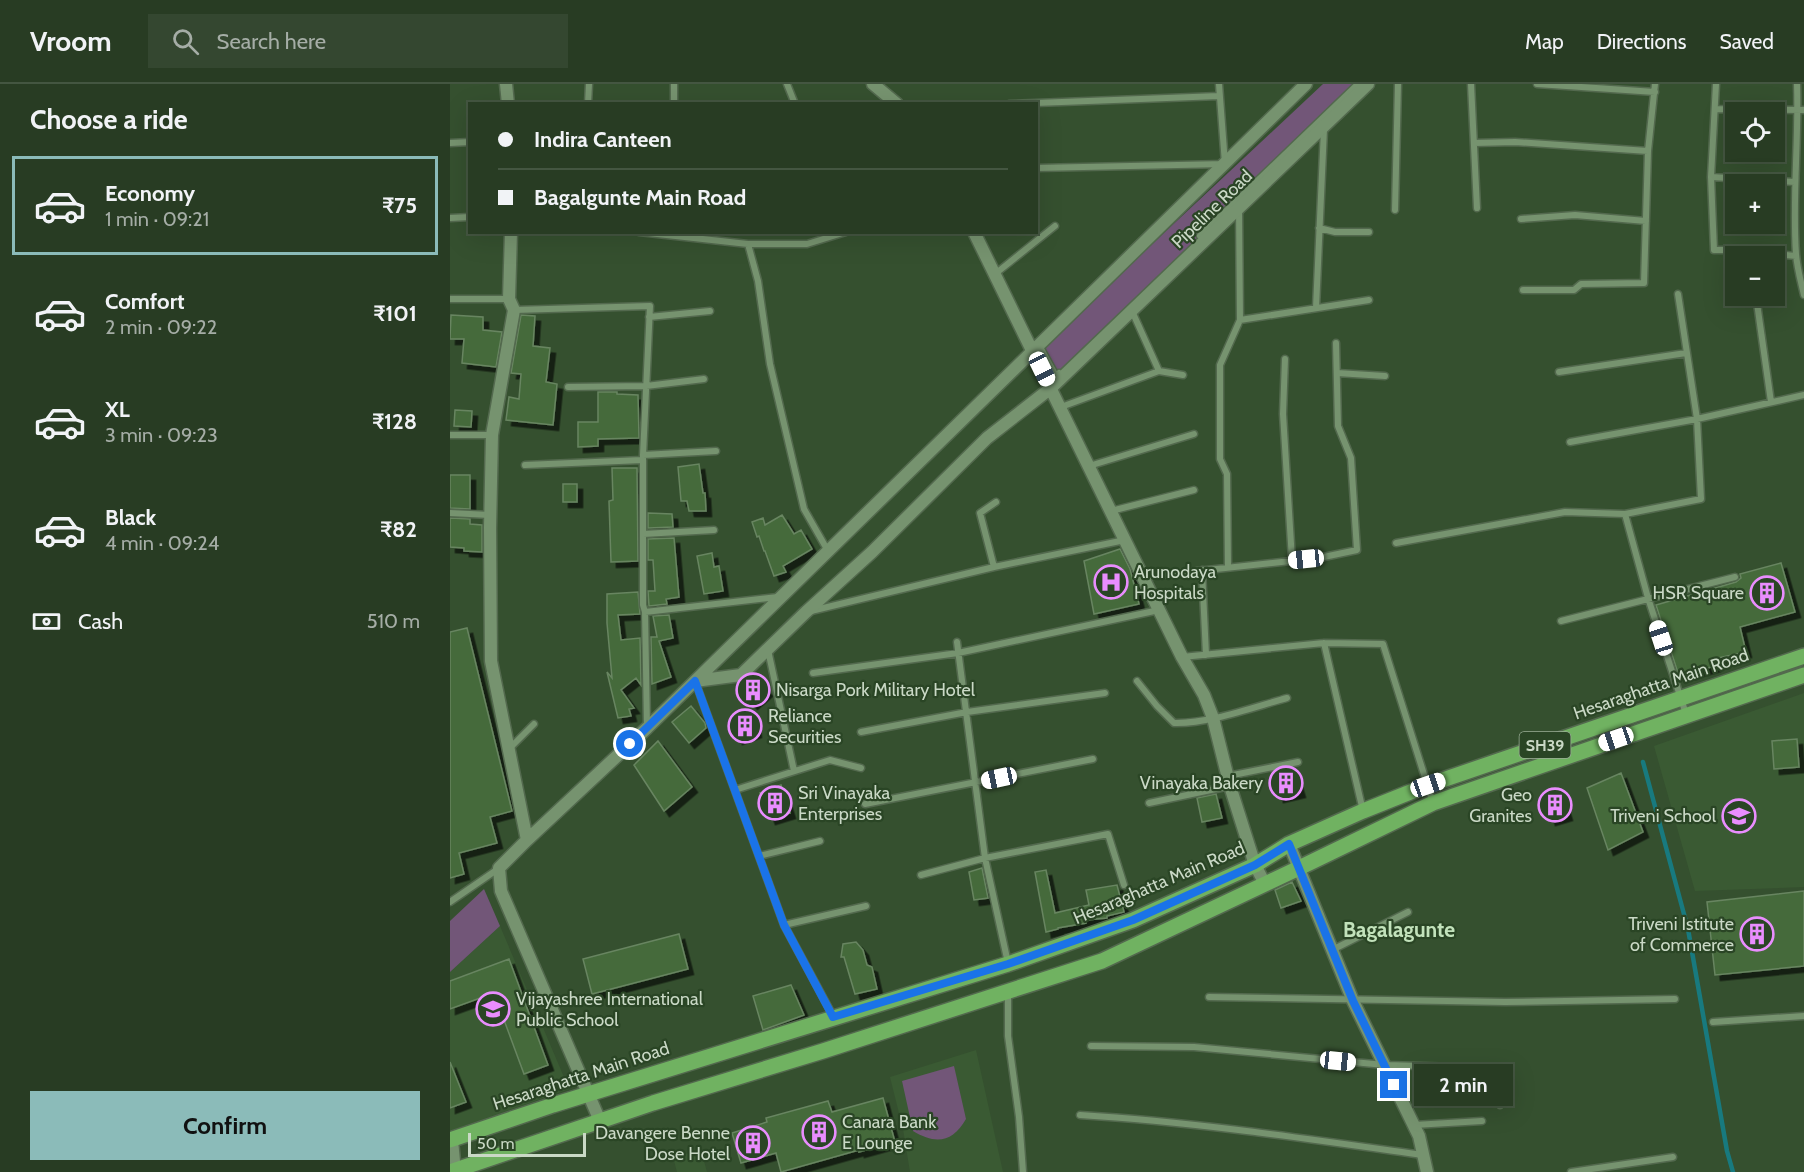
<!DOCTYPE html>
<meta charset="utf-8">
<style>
:root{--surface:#283c23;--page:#344730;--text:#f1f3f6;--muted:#a5ada6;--line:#445641;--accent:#8bbbb9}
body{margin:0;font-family:Cabin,sans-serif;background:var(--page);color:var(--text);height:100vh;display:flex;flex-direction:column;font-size:22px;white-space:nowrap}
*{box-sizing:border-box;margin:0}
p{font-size:20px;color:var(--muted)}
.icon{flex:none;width:33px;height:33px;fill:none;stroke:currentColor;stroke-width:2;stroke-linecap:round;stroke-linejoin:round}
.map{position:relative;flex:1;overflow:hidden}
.sheet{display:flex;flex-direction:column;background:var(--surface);width:450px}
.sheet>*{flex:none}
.top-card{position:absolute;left:18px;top:18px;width:570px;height:132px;border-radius:0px;box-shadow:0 6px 24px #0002,0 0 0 2px var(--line);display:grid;align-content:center;height:132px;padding:0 30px;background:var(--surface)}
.controls{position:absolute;left:1275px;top:18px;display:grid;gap:12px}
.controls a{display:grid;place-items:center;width:60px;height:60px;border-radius:0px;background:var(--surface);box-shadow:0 6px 24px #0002,0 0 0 2px var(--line);font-size:30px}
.scale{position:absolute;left:18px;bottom:15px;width:118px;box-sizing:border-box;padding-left:6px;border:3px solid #cad9c6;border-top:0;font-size:16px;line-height:21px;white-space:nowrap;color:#cad9c6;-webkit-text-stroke:4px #2a4525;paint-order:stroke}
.end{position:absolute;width:27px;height:27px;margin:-14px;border:8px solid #1a73e8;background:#fff;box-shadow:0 0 0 3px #fff}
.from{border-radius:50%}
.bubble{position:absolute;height:42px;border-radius:0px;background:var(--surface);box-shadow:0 6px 24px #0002,0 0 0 2px var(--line);font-size:20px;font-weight:700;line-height:42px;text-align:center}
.car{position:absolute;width:18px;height:36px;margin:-18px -9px;border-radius:8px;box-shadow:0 0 4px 2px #0007;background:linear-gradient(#fff 24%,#345 0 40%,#fff 0 76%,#345 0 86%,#fff 0)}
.top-card b{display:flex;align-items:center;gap:21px;height:57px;font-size:22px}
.top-card b+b{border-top:2px solid var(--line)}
.top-card i{width:15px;height:15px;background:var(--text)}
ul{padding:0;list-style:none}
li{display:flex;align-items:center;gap:18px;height:99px;margin:0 12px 9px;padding:0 18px;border:3px solid transparent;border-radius:0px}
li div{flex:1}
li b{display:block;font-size:22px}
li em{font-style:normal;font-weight:700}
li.active{border-color:var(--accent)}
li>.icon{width:54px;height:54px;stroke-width:1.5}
h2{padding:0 30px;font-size:27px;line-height:72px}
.pay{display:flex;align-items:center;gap:15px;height:66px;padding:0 30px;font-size:22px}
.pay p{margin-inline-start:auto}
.cta{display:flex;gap:12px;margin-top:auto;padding:12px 30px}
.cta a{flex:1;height:69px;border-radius:0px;background:var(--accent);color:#111;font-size:24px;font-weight:700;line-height:69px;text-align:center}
header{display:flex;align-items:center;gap:36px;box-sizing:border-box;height:84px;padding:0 30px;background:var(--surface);border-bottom:2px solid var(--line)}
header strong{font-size:28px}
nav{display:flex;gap:33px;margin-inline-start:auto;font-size:21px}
.search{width:420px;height:54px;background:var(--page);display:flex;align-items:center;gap:15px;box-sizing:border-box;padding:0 21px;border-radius:0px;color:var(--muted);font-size:22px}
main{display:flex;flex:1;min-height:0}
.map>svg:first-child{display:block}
.built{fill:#3a5a33}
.green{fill:#725678}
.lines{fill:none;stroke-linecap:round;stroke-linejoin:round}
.stream{stroke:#187a7f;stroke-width:4.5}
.building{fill:#446a3b;stroke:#688561;stroke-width:1.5;filter:url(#shadow)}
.street-casing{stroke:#53694e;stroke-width:9}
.secondary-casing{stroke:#53694e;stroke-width:15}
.primary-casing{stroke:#53694e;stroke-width:18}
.street{stroke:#76936f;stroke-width:6}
.secondary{stroke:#76936f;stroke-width:12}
.primary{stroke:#70b261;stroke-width:15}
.route{stroke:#1a73e8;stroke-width:8}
.labels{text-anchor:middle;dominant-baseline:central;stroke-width:4.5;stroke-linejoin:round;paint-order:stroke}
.shield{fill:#2a4525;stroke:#9aad96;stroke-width:1.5}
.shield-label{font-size:16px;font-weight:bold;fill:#cad9c6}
.street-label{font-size:18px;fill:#cad9c6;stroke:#2a4525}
.poi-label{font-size:18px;fill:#cad9c6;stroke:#2a4525;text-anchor:start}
.quarter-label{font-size:21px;font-weight:bold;fill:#c2e2bb;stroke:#2a4525}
</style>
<header>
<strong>Vroom</strong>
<div class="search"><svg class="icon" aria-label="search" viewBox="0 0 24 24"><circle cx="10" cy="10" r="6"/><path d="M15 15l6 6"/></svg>Search here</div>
<nav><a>Map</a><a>Directions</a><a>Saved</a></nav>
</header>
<main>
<section class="sheet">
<h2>Choose a ride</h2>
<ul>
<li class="active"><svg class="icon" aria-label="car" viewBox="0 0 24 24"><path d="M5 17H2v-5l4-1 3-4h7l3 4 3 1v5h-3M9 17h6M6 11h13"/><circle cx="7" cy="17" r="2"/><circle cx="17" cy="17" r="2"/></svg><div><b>Economy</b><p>1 min · 09:21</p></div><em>₹75</em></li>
<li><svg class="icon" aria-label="car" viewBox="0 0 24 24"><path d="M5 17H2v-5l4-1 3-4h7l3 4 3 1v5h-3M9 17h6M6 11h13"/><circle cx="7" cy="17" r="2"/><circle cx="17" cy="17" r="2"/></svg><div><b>Comfort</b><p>2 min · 09:22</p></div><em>₹101</em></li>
<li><svg class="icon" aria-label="car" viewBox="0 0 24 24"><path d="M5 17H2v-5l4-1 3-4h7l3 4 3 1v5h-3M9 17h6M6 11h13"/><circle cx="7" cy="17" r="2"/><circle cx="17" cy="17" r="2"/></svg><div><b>XL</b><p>3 min · 09:23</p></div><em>₹128</em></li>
<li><svg class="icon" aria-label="car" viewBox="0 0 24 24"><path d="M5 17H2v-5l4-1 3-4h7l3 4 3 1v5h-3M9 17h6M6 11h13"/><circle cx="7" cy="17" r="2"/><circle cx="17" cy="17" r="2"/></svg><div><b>Black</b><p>4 min · 09:24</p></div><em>₹82</em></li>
</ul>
<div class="pay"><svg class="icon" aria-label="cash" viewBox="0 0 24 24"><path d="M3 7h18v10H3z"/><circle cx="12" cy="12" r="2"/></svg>Cash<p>510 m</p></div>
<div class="cta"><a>Confirm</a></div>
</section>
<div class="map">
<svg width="1354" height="1088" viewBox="0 0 1354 1088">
<defs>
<filter id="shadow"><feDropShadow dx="5.5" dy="5.5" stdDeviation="0" flood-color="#0009"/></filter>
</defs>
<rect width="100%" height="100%" fill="#35502f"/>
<path class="built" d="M1354,609V803L1245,807L1204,662Z
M50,842L119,1005L0,1047V888Z
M526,966L553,1088H460L453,1045L440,993Z
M251,1066L257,1088H227L223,1073Z"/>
<path class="green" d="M873,0H911L604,296L589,266Z
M34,805L50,842L0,888V837Z
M504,982L516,1035C503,1058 486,1061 463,1047L452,997Z"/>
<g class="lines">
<path class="stream" d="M1193,678L1238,845L1277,1067L1283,1088"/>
</g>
<path class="building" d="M1,231L33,233V246L52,248L46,283L12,279L14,255H0Z
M71,231L85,232L83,262L100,264L96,298L107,300L103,341L56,336L59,313L69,315L71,290L61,289Z
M148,308H167V310L188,311L189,354L148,355V362L128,363V338H148Z
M5,326L22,327L21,343L4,342Z
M249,380L253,409H255L256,427H239L237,417H231L228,383Z
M162,384H187L188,477L161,478L159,417L163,416Z
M0,391H20V425L0,424Z
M113,400H127V418H113Z
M198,429L222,430L223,443L198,444Z
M332,431L344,450L351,446L362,465L333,482L336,488L324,492L315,467H314L309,452L307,453L302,438L313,434L315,441Z
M0,434L20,435V440L32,441V468L14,467V464L0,463Z
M224,454L229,513L216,515L217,520L199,522L198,507H205L203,476H198V455Z
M670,465L680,485L689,520L644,530L634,477Z
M262,469L264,483L269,482L273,507L254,510L247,472Z
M1331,479L1345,528L1290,543L1296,568L1263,575L1265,582L1229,592L1206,521L1286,498L1291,494L1290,490Z
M188,508L190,530L168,531L171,556L190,554L191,601L186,594L171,606L184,624L179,625L181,632L168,634L157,588L162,594L157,539V510Z
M219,531L223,554L209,557L221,593L202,600L201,553H207L203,532Z
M17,544L62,727L40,733L47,759L9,769L14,790L0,794V548Z
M304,592L317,607L302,620L289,605Z
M241,622L255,639L256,644L239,659L222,638Z
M303,629L306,648L287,655L283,635Z
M1347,655L1349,683L1324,685L1322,657Z
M208,657L242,703L214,727L184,681Z
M843,685L850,708L828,713L823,690Z
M1171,689L1193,748L1158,766L1137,704Z
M331,701L340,729L320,735L310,709Z
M1109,706L1117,731L1100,736L1092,711Z
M766,710L772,734L752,738L747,714Z
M532,784L538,814L524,816L519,788Z
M596,786L605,829L639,821L636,806L667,801L674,828L657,832V834L636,836V839L608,844V845L596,848L585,788Z
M842,798L851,817L831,824L825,806Z
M1354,807V882L1265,891L1257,818Z
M229,850L238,885L142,910L133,875Z
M406,858L413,866L417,881L422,883L427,905L405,910L394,873H391L393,860Z
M59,875L98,981L74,990L44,909L0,925V897Z
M341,901L354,931L313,946L303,912Z
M0,978L16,1018L0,1024Z
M433,1014L445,1058L409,1068V1066L331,1088L326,1069L291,1079L282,1049L317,1038L316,1034L378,1017L382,1028Z"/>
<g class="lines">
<g class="street-casing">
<path id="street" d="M337,0L345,20
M1021,0L1027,124
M1087,0L1205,8
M1266,0L1261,93L1264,166H1287L1346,172
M1347,0C1349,57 1342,114 1346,170C1347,184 1351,198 1354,211
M138,20L139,0
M224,20V0
M559,20L769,12
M1265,25L1354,26
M0,59L20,58
M1024,59L1065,58L1198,67
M586,84L775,80L769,0
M1261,93L1345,98
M945,126L948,0
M0,134L20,133
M1071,135L1125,131L1196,137
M869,144L885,148H919
M189,148L298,160
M750,152L908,0
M545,190L605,142
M1073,206H1124L1131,200L1194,199L1198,67L1205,0
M1306,212L1321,318
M0,215H59
M866,224L874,45
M64,226L200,222L193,371
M199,233L260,227
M790,236L919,216
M592,261L590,263L606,292L609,289
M835,275L833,330L842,476
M709,287L733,291
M1109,288L1236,269
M887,289L935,292
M118,303L196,302L254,295
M611,323L709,287L682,227
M0,351H42
M1120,358L1247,335L1354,311
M75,381L192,376
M639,382L744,350
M661,427L744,406
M0,429L40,431
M1175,430L1198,514L1236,630
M193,450L264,446
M946,459L1115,428L1175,430L1251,415L1247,335L1228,210
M378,467L354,425L320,280L308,197L298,160H357L396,148
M544,483L675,456
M778,483L777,390L770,375V281L790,236L789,123
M752,486L756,571
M694,494L701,492L869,474L907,466L901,374L888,342L886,259
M361,527L544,483L530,429L546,418
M195,528L193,521V371L266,367
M1111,537L1285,493
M507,558L535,774L558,879
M874,559L913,727
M318,566L344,687
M732,573L874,559L933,560L983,719
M363,589L508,569L709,526
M245,597L334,841L383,932
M687,597L707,622L724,639C758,640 804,623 837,614
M197,642L195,528L328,513
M411,648L517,628L655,609
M59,665L84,640
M778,692L848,678
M285,706L380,676L411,684
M699,719L780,702
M415,720L643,675
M309,772L370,757
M471,791L535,774L658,750L674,801
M0,818L48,785
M334,841L416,822
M882,866L958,828
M558,910V952L569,1033L573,1088
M759,913L1055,918L1225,915
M1263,938L1354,932
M641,962L744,963L935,981L1045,984L1050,1021
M630,1031C745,1038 859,1055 973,1071
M964,1041L1032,1037
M1121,1088L1223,1073"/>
</g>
<g class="secondary-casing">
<path id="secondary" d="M56,0L58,20
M423,0L447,20
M61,148L59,215L64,226L42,351L40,444L41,577L77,756
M524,148L732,573L754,611L763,634L780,702L805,781L815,800
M245,597L291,591L356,528L422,468L537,354L601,304L918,0
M839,760L903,917L969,1052L977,1088
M150,1037L51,807L49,784L77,756L197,644L856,0
M2,1056L5,1088"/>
</g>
<g class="primary-casing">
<path id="primary" d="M0,1056L103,1021L558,880L683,836L805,781L839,760L913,727L978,701L1354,572
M0,1088L203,1019L373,967L652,877L849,784L983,719L1354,591"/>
</g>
<use href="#street" class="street"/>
<use href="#secondary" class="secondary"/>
<use href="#primary" class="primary"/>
</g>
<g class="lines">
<path class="route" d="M180,660L245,597L334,841L383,933L558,880L683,836L805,781L839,760L903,917L944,1001"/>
</g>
<defs>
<g id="hospital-ring" transform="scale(1.725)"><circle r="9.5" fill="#2a4525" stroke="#e98dfe" stroke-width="1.5"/><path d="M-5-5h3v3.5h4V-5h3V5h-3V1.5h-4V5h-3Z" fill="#e98dfe"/></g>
<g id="building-ring" transform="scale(1.725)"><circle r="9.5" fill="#2a4525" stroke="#e98dfe" stroke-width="1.5"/><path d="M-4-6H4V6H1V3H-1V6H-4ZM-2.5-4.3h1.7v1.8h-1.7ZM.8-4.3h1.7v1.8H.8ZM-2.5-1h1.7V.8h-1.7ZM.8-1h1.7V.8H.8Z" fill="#e98dfe"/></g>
<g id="school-ring" transform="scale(1.725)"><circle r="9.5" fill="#2a4525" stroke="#e98dfe" stroke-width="1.5"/><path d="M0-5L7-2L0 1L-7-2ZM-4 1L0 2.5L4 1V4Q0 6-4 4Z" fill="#e98dfe"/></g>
</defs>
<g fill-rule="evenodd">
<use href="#hospital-ring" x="661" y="498"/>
<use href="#building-ring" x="1317" y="509"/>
<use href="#building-ring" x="303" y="606"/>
<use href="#building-ring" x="295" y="642"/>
<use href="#building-ring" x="836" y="699"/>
<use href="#building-ring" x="325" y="719"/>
<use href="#building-ring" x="1105" y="721"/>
<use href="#school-ring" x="1289" y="732"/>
<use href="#building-ring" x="1307" y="850"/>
<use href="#school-ring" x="43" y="925"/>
<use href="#building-ring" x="369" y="1048"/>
<use href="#building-ring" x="303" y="1059"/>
</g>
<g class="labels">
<rect class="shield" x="1069.5" y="648" width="51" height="26" rx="4.5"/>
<g class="shield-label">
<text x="1095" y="661">SH39</text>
</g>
<g class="street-label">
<text transform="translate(762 125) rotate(-44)">Pipeline Road</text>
<text transform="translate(1211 600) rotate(-19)">Hesaraghatta Main Road</text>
<text transform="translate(709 799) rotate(-23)">Hesaraghatta Main Road</text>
<text transform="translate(131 992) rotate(-18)">Hesaraghatta Main Road</text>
</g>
<g class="poi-label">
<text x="684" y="488">Arunodaya<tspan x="684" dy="21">Hospitals</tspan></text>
<text x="1294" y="509" text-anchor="end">HSR Square</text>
<text x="326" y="606">Nisarga Pork Military Hotel</text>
<text x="318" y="632">Reliance<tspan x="318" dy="21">Securities</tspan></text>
<text x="813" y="699" text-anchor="end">Vinayaka Bakery</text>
<text x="348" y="709">Sri Vinayaka<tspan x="348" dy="21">Enterprises</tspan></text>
<text x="1082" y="711" text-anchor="end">Geo<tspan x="1082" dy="21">Granites</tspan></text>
<text x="1266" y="732" text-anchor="end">Triveni School</text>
<text x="1284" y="840" text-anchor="end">Triveni Istitute<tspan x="1284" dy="21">of Commerce</tspan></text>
<text x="66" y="915">Vijayashree International<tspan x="66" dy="21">Public School</tspan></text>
<text x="392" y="1038">Canara Bank<tspan x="392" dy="21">E Lounge</tspan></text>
<text x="280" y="1049" text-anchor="end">Davangere Benne<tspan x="280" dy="21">Dose Hotel</tspan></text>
</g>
<g class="quarter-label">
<text x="949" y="845">Bagalagunte</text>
</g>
</g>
</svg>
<div class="controls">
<a><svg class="icon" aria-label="locate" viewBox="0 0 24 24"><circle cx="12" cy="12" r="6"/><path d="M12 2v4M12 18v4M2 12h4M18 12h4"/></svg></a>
<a>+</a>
<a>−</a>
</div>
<div class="scale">50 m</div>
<i class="end from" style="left:180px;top:660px"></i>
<i class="end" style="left:944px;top:1001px"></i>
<div class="bubble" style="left:964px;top:980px;width:99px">2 min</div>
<i class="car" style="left:592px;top:285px;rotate:154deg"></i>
<i class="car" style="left:856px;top:475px;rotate:264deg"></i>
<i class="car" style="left:1211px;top:554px;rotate:342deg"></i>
<i class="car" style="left:1166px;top:655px;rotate:251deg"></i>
<i class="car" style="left:549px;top:694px;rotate:258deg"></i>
<i class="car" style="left:978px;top:701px;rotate:71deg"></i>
<i class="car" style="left:888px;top:977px;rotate:96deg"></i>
<div class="top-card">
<b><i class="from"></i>Indira Canteen</b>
<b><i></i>Bagalgunte Main Road</b>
</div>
</div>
</main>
